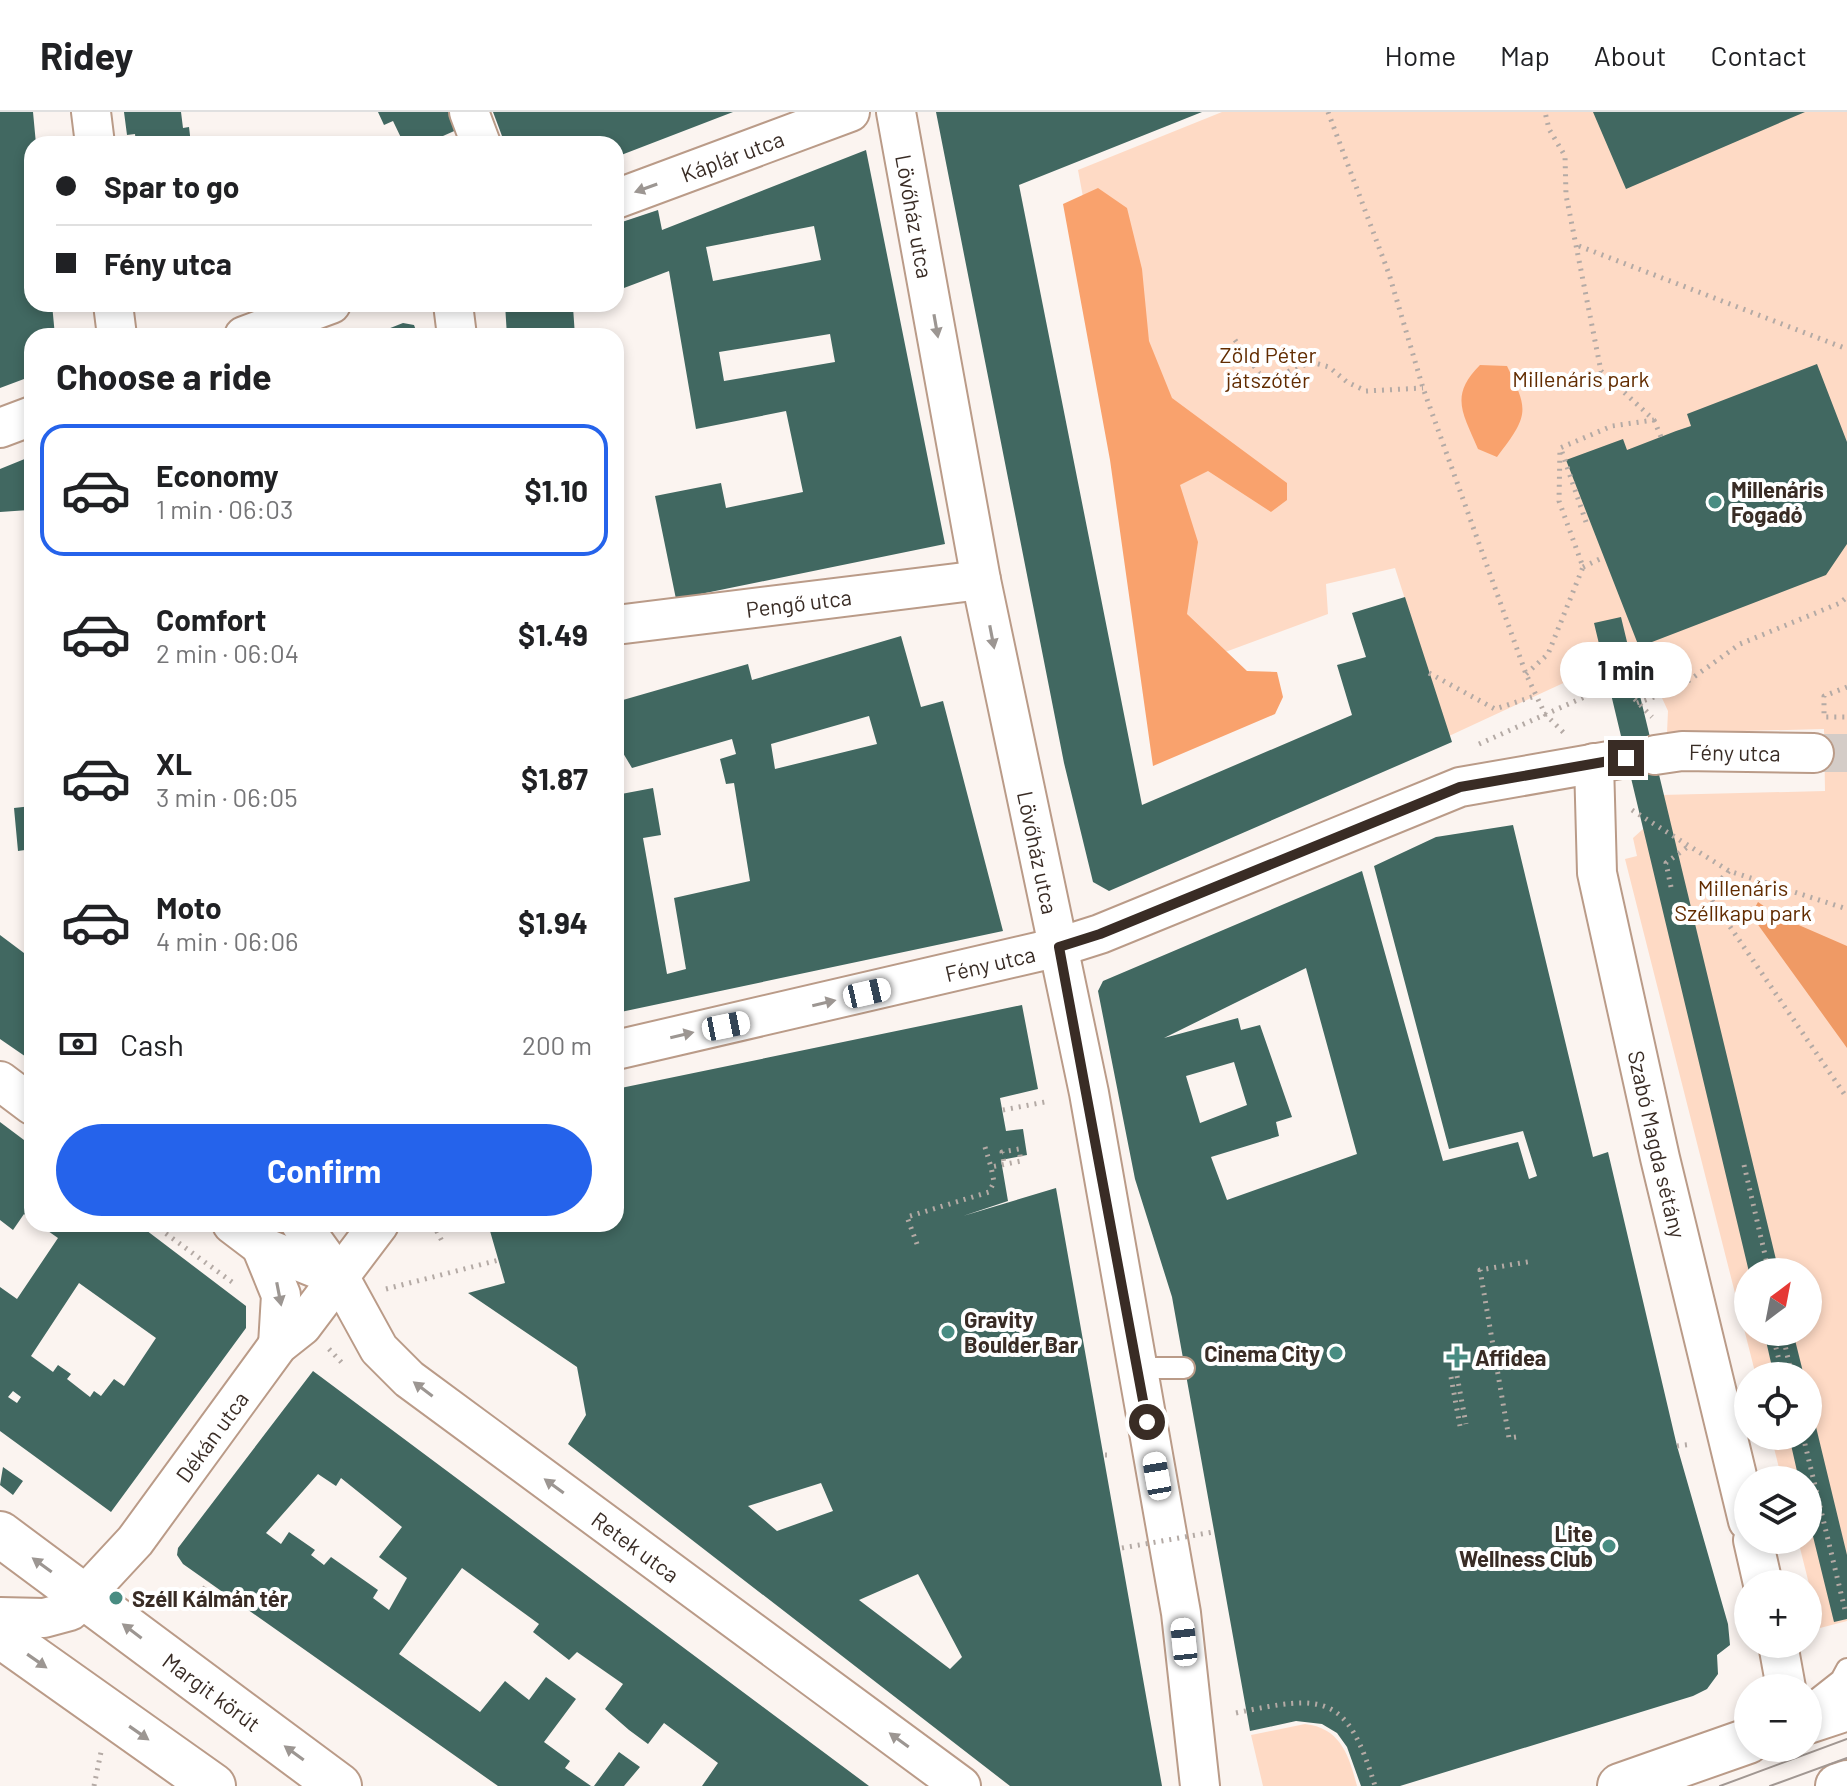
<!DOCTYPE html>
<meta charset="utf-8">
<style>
:root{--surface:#fff;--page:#f6f6f6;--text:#202124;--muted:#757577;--line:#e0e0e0;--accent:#2563eb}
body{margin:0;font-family:Barlow,sans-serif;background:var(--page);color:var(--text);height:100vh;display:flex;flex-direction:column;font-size:30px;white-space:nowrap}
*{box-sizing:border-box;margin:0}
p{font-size:26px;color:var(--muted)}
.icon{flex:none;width:44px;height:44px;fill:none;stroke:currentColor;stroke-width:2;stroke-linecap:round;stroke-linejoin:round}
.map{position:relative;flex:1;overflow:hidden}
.panel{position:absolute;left:24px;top:216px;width:600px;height:904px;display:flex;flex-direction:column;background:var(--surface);border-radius:24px;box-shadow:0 4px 12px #0003}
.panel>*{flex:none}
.hud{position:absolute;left:24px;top:24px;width:600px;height:176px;border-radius:24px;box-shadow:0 4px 12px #0003;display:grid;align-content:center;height:176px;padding:0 32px;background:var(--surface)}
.needle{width:52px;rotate:32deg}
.controls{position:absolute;left:1734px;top:1146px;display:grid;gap:16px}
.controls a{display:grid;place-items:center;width:88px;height:88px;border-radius:50%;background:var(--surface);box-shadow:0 4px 12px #0003;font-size:40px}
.end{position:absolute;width:36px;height:36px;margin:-18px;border:10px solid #392c25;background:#fff;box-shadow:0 0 0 4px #fff}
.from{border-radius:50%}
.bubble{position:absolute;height:56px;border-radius:28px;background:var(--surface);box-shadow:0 4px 12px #0003;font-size:26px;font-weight:700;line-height:56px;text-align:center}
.car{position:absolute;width:24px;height:48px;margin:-24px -12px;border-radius:10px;box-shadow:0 0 6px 2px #0007;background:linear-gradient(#fff 24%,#345 0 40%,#fff 0 76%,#345 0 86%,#fff 0)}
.hud b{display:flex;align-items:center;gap:28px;height:76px;font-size:30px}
.hud b+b{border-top:2px solid var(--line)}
.hud i{width:20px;height:20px;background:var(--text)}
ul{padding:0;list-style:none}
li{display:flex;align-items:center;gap:24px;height:132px;margin:0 16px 12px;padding:0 16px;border:4px solid transparent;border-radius:24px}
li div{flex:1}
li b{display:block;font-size:30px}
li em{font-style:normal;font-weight:700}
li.active{border-color:var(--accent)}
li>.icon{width:72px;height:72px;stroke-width:1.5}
h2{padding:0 32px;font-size:36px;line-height:96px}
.pay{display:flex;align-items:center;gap:20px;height:88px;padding:0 32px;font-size:30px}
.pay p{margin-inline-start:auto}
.cta{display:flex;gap:16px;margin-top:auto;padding:16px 32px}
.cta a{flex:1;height:92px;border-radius:48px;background:var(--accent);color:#fff;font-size:32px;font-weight:700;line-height:92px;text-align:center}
header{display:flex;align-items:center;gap:48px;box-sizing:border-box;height:112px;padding:0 40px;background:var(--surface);border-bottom:2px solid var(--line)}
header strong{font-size:38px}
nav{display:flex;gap:44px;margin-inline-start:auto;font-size:28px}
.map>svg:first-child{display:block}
.green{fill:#fedac5;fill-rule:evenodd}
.forest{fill:#f9a26d}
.water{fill:#ef9a65}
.building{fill:#416861;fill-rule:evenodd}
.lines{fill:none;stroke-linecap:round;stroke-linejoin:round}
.street-tunnel{stroke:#d4ccc7;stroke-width:38;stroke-dasharray:38 19;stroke-linecap:butt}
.lane-casing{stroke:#ba9b88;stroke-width:24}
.street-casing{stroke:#ba9b88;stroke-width:42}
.secondary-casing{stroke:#ba9b88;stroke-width:48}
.path{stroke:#b4aaa5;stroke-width:5;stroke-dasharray:2 6;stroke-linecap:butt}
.lane{stroke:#fff;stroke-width:20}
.street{stroke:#fff;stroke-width:38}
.secondary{stroke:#fff;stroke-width:44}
.tram{stroke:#a19792;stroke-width:2}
.path-bridge{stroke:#b4aaa5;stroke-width:5;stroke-dasharray:2 6;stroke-linecap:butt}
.oneway{fill:#9c9692}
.route{stroke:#392c25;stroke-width:10}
.poi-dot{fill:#488c82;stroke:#fff;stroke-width:3}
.labels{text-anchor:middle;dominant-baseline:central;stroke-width:8;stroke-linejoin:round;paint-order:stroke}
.street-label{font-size:22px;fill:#392c25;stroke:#fff}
.park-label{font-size:22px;fill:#622c01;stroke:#fff}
.poi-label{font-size:22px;font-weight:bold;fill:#392c25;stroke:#fff;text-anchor:start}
</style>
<header>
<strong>Ridey</strong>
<nav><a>Home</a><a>Map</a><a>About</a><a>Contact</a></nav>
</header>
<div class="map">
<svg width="1847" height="1674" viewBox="0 0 1847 1674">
<rect width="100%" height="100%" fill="#fbf4f0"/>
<path class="green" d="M1222,0H1847V1509L1820,1516L1798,1428H1808V1368H1782L1771,1324H1808V1264H1756L1625,747L1637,744L1633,726L1652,709L1661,683L1825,679L1824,617L1667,621L1668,599L1639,536L1449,624L1395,456L1326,472L1328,502L1171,560L1078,58ZM1748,1160H1808V1220H1748Z
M1305,1612C1341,1616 1349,1644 1357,1674H1263L1251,1623Z"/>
<path class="forest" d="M1098,76L1127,96L1142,157L1149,229L1172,286L1287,371V388L1271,400L1208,359L1180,373L1198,430L1187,502L1247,559L1277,560L1283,585L1275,602L1153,654L1110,348L1063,92Z
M1480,253L1507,254C1529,299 1529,303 1497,345L1478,337C1463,301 1449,284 1480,253Z"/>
<path class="water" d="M1758,790L1778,804L1847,834V936L1751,803Z"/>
<path class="building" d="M0,0H33L36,32H32V192H52L55,224H32V264L0,276Z
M124,0H181L183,16L189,15L191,32H136L135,22L127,23Z
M378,0H454L461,16L425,32H404L393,9L384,13Z
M493,0H733L616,45V32H505Z
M936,0H1202L1019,73L1142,693L1352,603L1337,553L1366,545L1352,501L1405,485L1452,630L1109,779L1093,770L1064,651Z
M1593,0H1805L1626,77Z
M866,38L945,432L676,487L655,384L721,371L726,396L803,380L786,299L696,317L669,159L616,179V112L658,98L662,118ZM814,114L821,148L713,169L706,135ZM830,222L835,250L724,269L719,240Z
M505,192H580L573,195L575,224H507Z
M403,211L414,213L418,224H370Z
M1817,252L1847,330V432L1826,463L1639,535L1566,348L1623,327L1627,338L1676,319L1691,314L1687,302Z
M32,344V409H30L29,398L0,400V357Z
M1621,505L1779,1160H1749L1594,511Z
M901,524L921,595L943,589L1003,819L616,901V683L653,676L661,723L643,726L667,862L686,857L674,786L750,769L734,671L726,672L720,647L736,642L732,627L632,656L623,641L616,642V590L748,552L752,568ZM869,604L877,632L775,657L771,632Z
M32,694V737L18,739L14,696Z
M1513,713L1593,1045L1608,1040L1677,1334L1728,1512L1730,1533L1717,1543L1718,1562L1707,1577L1693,1584L1400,1674H1361L1347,1635L1337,1621L1322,1612L1296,1609L1250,1619L1172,1185L1135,1067L1098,879L1103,869L1362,759L1443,1049L1518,1030L1529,1067L1537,1064L1523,1019L1449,1037L1374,754L1436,725ZM1306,856L1357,1042L1227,1088L1211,1045L1279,1024L1276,1010L1292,1005L1260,913L1241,918L1238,906L1164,926ZM1234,950L1247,993L1200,1011L1186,964Z
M0,823L32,847V949L0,927Z
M1022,893L1038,977L1000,986L1006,1019L1023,1017L1027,1043L1001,1048L1008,1089L963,1104L1056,1076L1162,1674H1010L568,1332L586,1303L577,1255L468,1181L505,1171L488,1112H616V977ZM821,1371L833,1399L777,1419L748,1394ZM918,1462L962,1545L950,1557L859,1488Z
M0,1010L32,1034V1108L24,1102L13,1118L0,1108Z
M38,1112H138L246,1194V1216L111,1400L0,1319V1175L17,1187L58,1126ZM79,1171L156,1226L124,1274L114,1267L101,1284L94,1279L90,1285L67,1267L71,1262L58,1253L53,1260L31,1244ZM13,1279L21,1285L17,1291L8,1285Z
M1764,1220H1793L1804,1264H1774Z
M313,1259L617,1486L869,1674H702L718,1651L664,1611L648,1632L629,1618L605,1597L623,1572L577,1540L569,1548L533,1520L539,1512L462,1456L399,1542L480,1600L505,1569L529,1588L546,1565L576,1587L544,1630L570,1649L565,1656L591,1674H498L183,1452L177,1443L178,1436ZM318,1362L336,1374L341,1366L402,1415L379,1445L407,1466L389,1498L373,1486L378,1478L331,1445L324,1453L311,1443L315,1438L289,1420L281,1432L266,1421Z
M1809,1286L1847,1443V1507L1834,1510L1808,1404V1368H1799L1789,1324H1808Z
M3,1355L23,1369L13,1383L0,1373Z
M619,1640L640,1655L624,1674H594Z"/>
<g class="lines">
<path class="street-tunnel" d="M1814,641H1847"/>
<g class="lane-casing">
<path id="lane" d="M1138,1256H1184
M1808,1594L1841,1568L1847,1557"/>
</g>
<g class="street-casing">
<g id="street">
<path d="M91,0L95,32"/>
<path d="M469,0L481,32"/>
<path id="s1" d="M896,0L981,468L1089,981L1181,1501L1200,1674"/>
<path id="s2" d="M616,87L850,0"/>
<path d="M113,192L117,224"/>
<path d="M453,192L457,224"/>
<path d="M244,224L331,192"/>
<path d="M0,316L32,304"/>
<path id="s3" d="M616,513L981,468"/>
<path id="s4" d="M1655,643L1682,639L1814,641"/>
<path id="s5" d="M1594,651L1597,761L1660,1046L1748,1409"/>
<path id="s6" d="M616,938L1059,835L1100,822L1460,675L1626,646"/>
<path d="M0,969L32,993"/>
<path d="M232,1112L261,1134L340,1166"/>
<path id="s7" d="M301,1112L340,1166L379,1237L409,1267L961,1674"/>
<path d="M261,1134L281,1183L278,1233"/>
<path d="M1753,1428L1763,1472"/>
<path id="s8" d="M0,1505L44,1506L70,1499L135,1429L278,1233L302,1214L379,1112"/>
<path d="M1778,1532L1786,1576"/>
</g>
</g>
<g class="secondary-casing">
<g id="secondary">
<path id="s9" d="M0,1422L339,1674"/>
<path d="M0,1523L213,1674"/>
<path d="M1808,1609L1847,1596"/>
<path d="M1620,1674L1748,1629"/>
<path d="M1838,1674L1847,1671"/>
</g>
</g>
<path class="path" d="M1328,0L1389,162L1423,276L1526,562L1545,602L1564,621
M1579,134L1847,237
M1235,228L1259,261L1272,266L1312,250L1329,255L1347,270L1366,279L1423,276
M1654,308L1661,325
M1562,340L1587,413
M1583,455L1604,445
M1429,561L1495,597L1535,584
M1526,562L1548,542L1583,455L1559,389L1560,336L1612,314L1654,308L1601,259L1566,83L1565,44L1549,17L1545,0
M1847,575L1824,584V605H1847
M1637,591L1677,577L1740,532L1840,491L1847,485
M1479,632L1618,570L1652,605
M1632,698L1729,759L1847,797
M1729,759L1707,781L1847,986
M1671,775L1666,751L1690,733
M1003,998L1045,990
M985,1035L991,1055L1021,1049L1019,1037L1002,1040L1004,1051
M1744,1053L1769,1160
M153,1112L236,1173
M433,1112L444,1133
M917,1132L907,1105L989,1080L994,1070L991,1055
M386,1177L499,1148
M1772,1220L1783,1264
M1782,1220L1792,1264
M329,1237L344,1253
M1457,1264L1466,1312
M1451,1265L1460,1314
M1803,1324L1845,1498
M1516,1325L1509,1326L1480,1158L1533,1149
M1677,1334L1692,1332
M1105,1343H1110
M190,1496L209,1470
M1236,1601C1325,1582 1347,1582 1375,1674
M94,1674L101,1640"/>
<use href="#lane" class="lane"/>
<use href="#street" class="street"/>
<use href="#secondary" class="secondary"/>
<path class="tram" d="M1720,1674L1847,1627
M1770,1674L1847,1646"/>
<path class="path-bridge" d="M1122,1436L1213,1420"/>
</g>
<defs><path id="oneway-solid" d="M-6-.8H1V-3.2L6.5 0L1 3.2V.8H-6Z" transform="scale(2)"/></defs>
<g class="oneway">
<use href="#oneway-solid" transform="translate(646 76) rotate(160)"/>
<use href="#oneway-solid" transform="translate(936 214) rotate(80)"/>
<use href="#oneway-solid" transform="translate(992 525) rotate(79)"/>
<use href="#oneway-solid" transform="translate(824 891) rotate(-13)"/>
<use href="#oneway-solid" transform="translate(682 923) rotate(-13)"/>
<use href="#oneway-solid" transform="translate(279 1182) rotate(79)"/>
<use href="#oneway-solid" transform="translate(423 1277) rotate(-143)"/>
<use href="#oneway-solid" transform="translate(554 1374) rotate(-144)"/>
<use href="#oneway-solid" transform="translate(42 1453) rotate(-144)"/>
<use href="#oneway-solid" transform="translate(132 1519) rotate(-143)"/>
<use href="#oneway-solid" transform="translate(37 1549) rotate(35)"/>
<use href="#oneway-solid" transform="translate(139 1621) rotate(35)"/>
<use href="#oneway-solid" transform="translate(899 1628) rotate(-144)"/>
<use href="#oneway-solid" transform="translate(294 1641) rotate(-144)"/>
</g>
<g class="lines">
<path class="route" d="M1147,1310L1059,835L1100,822L1460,675L1626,646"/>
</g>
<g class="poi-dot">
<circle cx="1715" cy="390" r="8"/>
<circle cx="948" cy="1220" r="8"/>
<circle cx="1336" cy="1241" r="8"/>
<path d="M1453 1233h8v8h8v8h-8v8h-8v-8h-8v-8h8z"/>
<circle cx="1609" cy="1434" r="8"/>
<circle cx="116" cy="1486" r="8"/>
</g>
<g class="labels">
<g class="street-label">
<text stroke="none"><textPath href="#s2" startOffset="124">Káplár utca</textPath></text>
<text stroke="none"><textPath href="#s1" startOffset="106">Lövőház utca</textPath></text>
<text stroke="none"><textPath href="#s3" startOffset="184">Pengő utca</textPath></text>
<text stroke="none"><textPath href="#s4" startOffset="80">Fény utca</textPath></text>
<text stroke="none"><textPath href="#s1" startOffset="754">Lövőház utca</textPath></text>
<text stroke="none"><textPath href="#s6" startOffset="384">Fény utca</textPath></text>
<text stroke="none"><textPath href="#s5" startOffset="388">Szabó Magda sétány</textPath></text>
<text stroke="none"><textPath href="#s8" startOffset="296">Dékán utca</textPath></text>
<text stroke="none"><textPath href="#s7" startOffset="472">Retek utca</textPath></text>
<text stroke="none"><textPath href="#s9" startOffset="264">Margit körút</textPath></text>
</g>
<g class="park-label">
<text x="1268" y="242">Zöld Péter<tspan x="1268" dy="25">játszótér</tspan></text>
<text x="1581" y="266">Millenáris park</text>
<text x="1743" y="775">Millenáris<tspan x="1743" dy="25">Széllkapu park</tspan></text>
</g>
<g class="poi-label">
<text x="1731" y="377">Millenáris<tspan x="1731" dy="25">Fogadó</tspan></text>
<text x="964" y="1207">Gravity<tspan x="964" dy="25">Boulder Bar</tspan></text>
<text x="1320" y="1241" text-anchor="end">Cinema City</text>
<text x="1475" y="1245">Affidea</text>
<text x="1593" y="1421" text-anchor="end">Lite<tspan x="1593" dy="25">Wellness Club</tspan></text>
<text x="132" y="1486">Széll Kálmán tér</text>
</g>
</g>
</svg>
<div class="controls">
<a><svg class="needle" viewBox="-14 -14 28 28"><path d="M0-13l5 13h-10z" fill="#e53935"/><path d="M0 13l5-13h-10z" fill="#757577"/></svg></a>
<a><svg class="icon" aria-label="locate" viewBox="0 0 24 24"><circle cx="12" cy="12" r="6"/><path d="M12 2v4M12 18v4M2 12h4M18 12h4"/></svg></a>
<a><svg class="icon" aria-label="layers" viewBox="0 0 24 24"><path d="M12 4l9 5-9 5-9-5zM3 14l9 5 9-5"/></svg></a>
<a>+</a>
<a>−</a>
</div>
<i class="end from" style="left:1147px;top:1310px"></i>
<i class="end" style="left:1626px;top:646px"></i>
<div class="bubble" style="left:1560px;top:530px;width:132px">1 min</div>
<i class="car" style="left:867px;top:881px;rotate:77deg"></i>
<i class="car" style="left:726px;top:914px;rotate:79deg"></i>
<i class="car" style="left:1157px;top:1364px;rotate:350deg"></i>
<i class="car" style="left:1184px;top:1530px;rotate:354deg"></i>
<div class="hud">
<b><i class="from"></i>Spar to go</b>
<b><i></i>Fény utca</b>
</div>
<section class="panel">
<h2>Choose a ride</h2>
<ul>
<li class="active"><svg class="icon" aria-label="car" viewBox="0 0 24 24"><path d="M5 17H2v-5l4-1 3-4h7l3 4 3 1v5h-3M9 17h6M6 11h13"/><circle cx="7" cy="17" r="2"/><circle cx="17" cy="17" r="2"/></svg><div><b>Economy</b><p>1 min · 06:03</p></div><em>$1.10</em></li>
<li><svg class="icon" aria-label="car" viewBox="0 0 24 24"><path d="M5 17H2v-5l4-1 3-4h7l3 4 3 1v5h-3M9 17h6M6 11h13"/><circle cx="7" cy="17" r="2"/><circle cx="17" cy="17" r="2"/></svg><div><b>Comfort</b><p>2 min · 06:04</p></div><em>$1.49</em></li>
<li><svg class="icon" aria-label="car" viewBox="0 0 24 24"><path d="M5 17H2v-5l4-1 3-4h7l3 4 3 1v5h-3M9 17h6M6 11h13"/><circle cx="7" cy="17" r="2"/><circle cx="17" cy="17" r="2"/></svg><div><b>XL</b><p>3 min · 06:05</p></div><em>$1.87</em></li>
<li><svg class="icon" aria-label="car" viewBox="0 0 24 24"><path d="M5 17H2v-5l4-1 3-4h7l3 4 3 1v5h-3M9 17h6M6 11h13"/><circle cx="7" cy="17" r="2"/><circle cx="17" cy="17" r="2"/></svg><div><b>Moto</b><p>4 min · 06:06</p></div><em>$1.94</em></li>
</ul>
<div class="pay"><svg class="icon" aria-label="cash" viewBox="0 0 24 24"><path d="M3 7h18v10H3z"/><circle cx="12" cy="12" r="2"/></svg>Cash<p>200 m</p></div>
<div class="cta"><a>Confirm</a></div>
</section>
</div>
